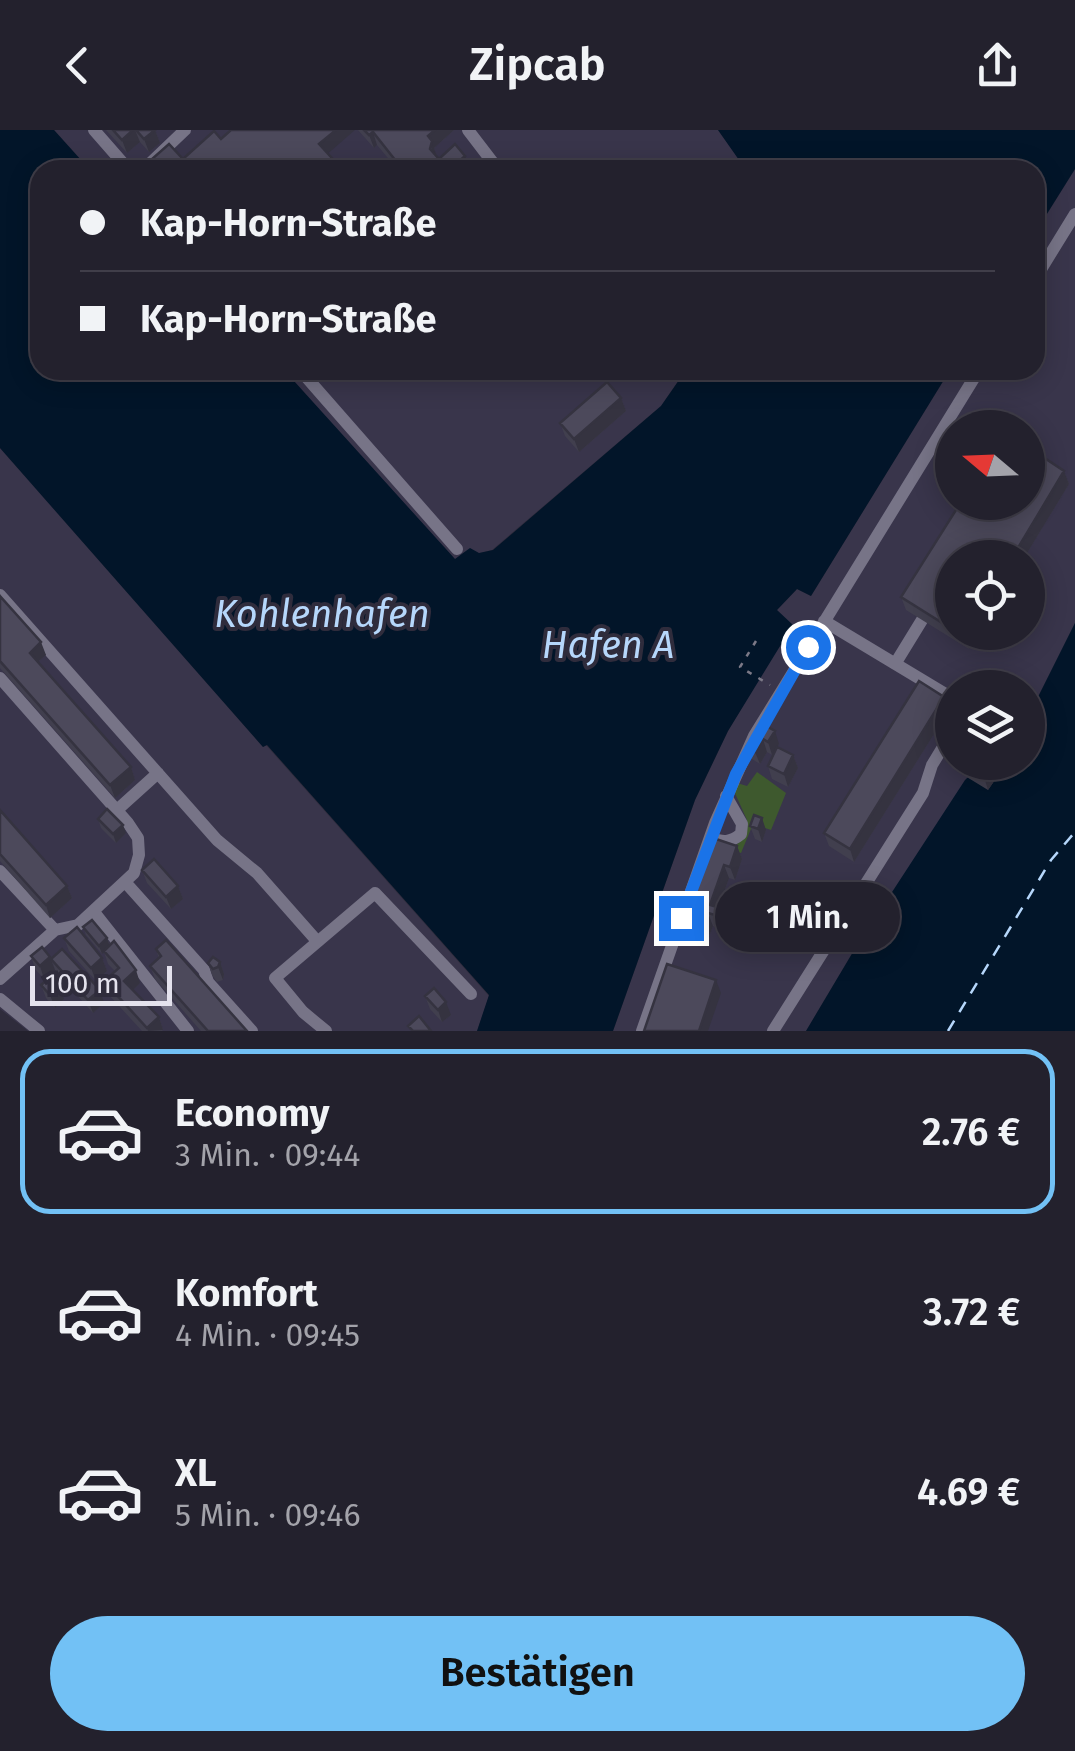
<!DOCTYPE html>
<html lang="de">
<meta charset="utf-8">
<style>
:root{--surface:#23212d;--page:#2b2935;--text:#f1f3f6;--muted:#a3a3aa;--line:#403e49;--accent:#72c1f5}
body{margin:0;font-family:"Fira Sans",sans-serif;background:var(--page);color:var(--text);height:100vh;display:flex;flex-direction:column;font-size:38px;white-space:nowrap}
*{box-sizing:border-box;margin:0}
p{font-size:32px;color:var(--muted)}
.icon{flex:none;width:55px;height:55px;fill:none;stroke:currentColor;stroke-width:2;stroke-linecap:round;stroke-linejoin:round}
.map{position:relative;height:901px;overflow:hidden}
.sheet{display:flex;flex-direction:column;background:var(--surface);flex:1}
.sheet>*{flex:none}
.top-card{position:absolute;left:30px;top:30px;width:1015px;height:220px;border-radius:30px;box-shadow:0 5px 25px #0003,0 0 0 2px var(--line);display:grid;align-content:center;height:220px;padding:0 50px;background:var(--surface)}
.needle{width:65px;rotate:289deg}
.fabs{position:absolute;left:935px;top:280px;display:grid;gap:20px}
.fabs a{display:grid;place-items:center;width:110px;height:110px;border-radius:50%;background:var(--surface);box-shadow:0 5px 25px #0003,0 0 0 2px var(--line);font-size:50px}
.scale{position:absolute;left:30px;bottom:25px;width:142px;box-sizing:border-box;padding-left:10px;border:5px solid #e4e2ed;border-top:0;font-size:28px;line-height:35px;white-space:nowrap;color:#e4e2ed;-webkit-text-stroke:8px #2f2c3c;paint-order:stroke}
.end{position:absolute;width:45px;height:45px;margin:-22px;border:12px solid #1a73e8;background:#fff;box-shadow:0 0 0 5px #fff}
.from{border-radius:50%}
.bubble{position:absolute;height:70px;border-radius:35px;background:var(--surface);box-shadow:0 5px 25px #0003,0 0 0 2px var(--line);font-size:32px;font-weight:600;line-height:70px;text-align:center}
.top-card b{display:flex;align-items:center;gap:35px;height:95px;font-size:38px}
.top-card b+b{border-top:2px solid var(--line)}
.top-card i{width:25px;height:25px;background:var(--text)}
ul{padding:18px 0 0;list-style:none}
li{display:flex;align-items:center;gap:30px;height:165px;margin:0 20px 15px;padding:0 30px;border:5px solid transparent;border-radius:30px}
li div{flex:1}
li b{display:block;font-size:38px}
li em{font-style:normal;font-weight:600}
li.current{border-color:var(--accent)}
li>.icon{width:90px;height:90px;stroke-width:1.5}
.button{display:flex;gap:20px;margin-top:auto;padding:20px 50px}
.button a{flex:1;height:115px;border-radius:60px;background:var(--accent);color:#111;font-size:40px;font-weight:600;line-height:115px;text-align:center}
header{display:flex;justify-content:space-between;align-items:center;height:130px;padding:0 50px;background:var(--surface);font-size:45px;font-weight:600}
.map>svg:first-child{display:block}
.built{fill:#39354b;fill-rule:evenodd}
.green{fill:#3e592e}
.water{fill:#021529}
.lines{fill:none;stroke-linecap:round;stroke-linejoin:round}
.ferry{stroke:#b6d7fb;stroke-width:2.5;stroke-dasharray:12 10;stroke-linecap:butt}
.path{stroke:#7c7987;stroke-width:2.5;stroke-dasharray:5 8;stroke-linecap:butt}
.minor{stroke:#777487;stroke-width:12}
.wall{fill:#413f4e}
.shaded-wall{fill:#353340}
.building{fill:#4c495b;stroke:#353340;stroke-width:2.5}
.route{stroke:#1a73e8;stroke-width:12}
.labels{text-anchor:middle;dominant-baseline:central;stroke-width:8;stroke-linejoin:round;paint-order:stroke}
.water-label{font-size:38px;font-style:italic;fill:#b6d7fb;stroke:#2f2c3c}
</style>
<header><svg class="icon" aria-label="back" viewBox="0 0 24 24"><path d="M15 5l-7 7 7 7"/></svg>Zipcab<svg class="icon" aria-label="share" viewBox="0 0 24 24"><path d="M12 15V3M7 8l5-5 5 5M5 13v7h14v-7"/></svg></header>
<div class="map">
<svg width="1075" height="901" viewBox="0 0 1075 901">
<rect width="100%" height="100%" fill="#2f2c3c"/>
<path class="built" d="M54,0H718L747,40H90Z
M1075,39V493L1034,575L1028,580V558H952V632L983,633L853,822L806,901H613L695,670L728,601L784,506L777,480L797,459L811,466L950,240H1035V103ZM952,298H1028V372H952ZM952,428H1028V502H952Z
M284,240H686L661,276L492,420L455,430Z
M0,318L263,617L266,615L489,866L477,901H28L0,879Z"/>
<path class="green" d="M757,642L786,663L771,700L753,694L741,723L731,720L745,707L747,690L734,661L737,653L747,656Z"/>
<path class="water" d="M0,0H54L90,40H40V240H284L455,429L470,418L479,423L493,420L661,276L686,240H950L811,466L797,459L777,480L793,495L728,601L695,670L613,901H477L489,865L267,615L263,617L0,318Z
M718,0H1075V39L1035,103V40H746Z
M1075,493V901H806L853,822L965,650L983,633L1028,632V580L1034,575Z"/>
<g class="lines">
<path class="ferry" d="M948,901L1051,730L1075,702"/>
<path class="path" d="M756,511L740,537L770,555"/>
<path class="minor" d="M94,0L129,40
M468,0L494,34L493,40
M143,40L185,0
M1035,149L1075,84
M300,240L457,419
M0,465L217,710L257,743L317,811
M824,491L952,568
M895,534L922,490
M0,548L128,693L138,708L139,725L134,743L78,795L55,800L0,849
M117,680L158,643
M710,708C723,712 730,713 741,704L742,694L726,666
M0,741L55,800
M126,753L204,840L208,852L252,901
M94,782L188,901
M0,869L39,901
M326,901L303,882L275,848L375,763L471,864
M642,901L715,693L754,606L979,240
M773,901L923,663L932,635L952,602"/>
</g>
<path class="wall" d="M106,0H155L160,13L149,22L140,12L127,23Z
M358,0H454L434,18L436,25L439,29L470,38L468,40H398L377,15L374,18Z
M621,268L626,281L579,322L565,306L560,293Z
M1028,317L1064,341L1069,354L1024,428H952V502H979L969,519L906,480L901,467L961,372H1028Z
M0,466L46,525L38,532L131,637L135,650L115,668L0,538Z
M949,580L854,732L829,716L824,703Z
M761,593L779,614L777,617L793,625L798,638L788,657L772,649L768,636L772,625L767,622L760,634L752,629L747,616Z
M952,617V632H995L999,644L988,660L952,638L948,625Z
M0,680L67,756L72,768L50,788L0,731Z
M98,689L126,703L116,713L101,698Z
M750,696L766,700L762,712L755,709Z
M737,716L742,729L735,750L729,748L718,779L722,790L719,798L713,796L708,809L687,802L683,789Z
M142,740L178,756L183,769L171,779L147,753Z
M83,797L107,808L110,815L140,853L133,860L159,887L163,900L162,901H142L108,864L104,851L115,841L108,834L104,822L102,824L86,805Z
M64,808L102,828L107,841L96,851L69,821Z
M156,819L247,901H201L155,849L150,836L159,829Z
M31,826L50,827L55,840L44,849L35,839Z
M51,829L104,873L93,883L56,842Z
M220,832L224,844L223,850L217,852L212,845L208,833Z
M41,855L64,869L55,878L46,868Z
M425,866L451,885L442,892L430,879Z"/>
<path class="shaded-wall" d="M133,0H135L140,12L127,23L122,10Z
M155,0L160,13L149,22L144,9Z
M336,0H355L324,27L319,14Z
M435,0H454L434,18L436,24L435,31L428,6Z
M373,2L377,15L374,18L369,5Z
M465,26L470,38L468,40H449Z
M621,268L626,281L579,322L574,309Z
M1064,341L1069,354L1024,428H1012Z
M966,502H979L969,519L964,506Z
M41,512L46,525L34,535L30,523Z
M944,567L949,580L854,732L850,719Z
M775,601L779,614L772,625L768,612Z
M763,609L767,622L760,634L755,622Z
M793,625L798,638L788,657L784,644Z
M990,632H995L999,644L988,660L984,647Z
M131,637L135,650L115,668L110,655Z
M762,688L766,700L762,712L758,699Z
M123,695L126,703L116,713L113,704Z
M737,716L742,729L735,750L730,737Z
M724,735L729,748L718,779L722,790L719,798L710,775Z
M67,756L72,768L50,788L46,775Z
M178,756L183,769L171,779L166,767Z
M708,783L713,796L708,809L703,796Z
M107,808L110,817L102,824L99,816Z
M50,827L55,840L44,849L40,836Z
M102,828L107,841L96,851L91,838Z
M220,832L224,844L223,850L218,837Z
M136,840L140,853L129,864L124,851Z
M716,850L721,863L708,901H699Z
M59,856L64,869L55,878L50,865Z
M100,860L104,873L93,883L88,870Z
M446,872L451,885L442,892L438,880Z
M159,887L163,900L148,901L147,898Z"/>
<path class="building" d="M113,0H133L122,10Z
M136,0H155L144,9Z
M231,0H336L319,14L341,38L339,40H162L152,29L169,14L183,29L214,1L221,9Z
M364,0H435L428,6L432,11L430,19L439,29L455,14L465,26L449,40H403L373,2L369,5Z
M607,252L621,268L574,309L560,293Z
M1028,317L1064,341L1012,428H952V499L901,467L961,372H1028Z
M0,466L41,512L30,523L131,637L110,655L0,531Z
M919,551L944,567L850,719L824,703Z
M761,593L775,601L768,612L763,609L755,622L747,616Z
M777,617L793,625L784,644L768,636Z
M960,632H993L984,647Z
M107,679L123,695L113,704L98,689Z
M0,680L67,756L46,775L0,724Z
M754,685L762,688L758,699L750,696Z
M710,707L737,716L730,737L724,735L710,775L717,777L715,785L708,783L703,796L683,789Z
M154,729L178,756L166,767L142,740Z
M92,790L107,808L99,816L83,797Z
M77,797L102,828L91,838L64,808Z
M166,810L247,901H208L150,836L161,826L156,819Z
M114,811L136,840L124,851L159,887L147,898L104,851L119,838L104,821Z
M42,817L50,827L40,836L31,826Z
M62,819L100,860L88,870L51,829Z
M213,827L220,832L218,837L213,839L208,833Z
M667,834L716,850L699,901H644Z
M51,847L59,856L50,865L41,855Z
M434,858L446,872L438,880L425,866Z
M419,886L431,901H413L408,896Z"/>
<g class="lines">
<path class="route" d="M681,788L736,644L808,517"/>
</g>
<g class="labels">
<g class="water-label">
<text x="322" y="484">Kohlenhafen</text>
<text x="608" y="515">Hafen A</text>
</g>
</g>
</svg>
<div class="fabs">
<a><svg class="needle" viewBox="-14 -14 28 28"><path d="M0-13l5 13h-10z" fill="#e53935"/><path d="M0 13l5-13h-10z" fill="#a3a3aa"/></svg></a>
<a><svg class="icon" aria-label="locate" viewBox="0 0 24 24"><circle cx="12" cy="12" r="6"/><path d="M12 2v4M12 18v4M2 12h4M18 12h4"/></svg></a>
<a><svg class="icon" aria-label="layers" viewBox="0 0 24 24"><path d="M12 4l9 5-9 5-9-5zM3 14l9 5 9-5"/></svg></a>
</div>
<div class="scale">100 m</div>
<i class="end from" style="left:808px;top:517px"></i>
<i class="end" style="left:681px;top:788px"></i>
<div class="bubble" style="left:715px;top:752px;width:185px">1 Min.</div>
<div class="top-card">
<b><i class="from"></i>Kap-Horn-Straße</b>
<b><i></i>Kap-Horn-Straße</b>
</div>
</div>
<section class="sheet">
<ul>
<li class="current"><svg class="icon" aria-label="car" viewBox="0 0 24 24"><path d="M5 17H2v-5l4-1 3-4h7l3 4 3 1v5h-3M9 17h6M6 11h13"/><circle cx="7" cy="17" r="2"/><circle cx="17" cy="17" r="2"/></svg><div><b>Economy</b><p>3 Min. · 09:44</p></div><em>2.76 €</em></li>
<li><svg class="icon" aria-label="car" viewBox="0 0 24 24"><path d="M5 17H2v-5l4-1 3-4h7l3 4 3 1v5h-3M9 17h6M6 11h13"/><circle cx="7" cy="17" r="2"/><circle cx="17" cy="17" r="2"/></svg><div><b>Komfort</b><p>4 Min. · 09:45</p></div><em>3.72 €</em></li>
<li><svg class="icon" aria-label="car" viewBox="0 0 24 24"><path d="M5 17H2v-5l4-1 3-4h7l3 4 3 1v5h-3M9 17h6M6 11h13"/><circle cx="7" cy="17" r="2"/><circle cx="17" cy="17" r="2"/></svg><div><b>XL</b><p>5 Min. · 09:46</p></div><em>4.69 €</em></li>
</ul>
<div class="button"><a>Bestätigen</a></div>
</section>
